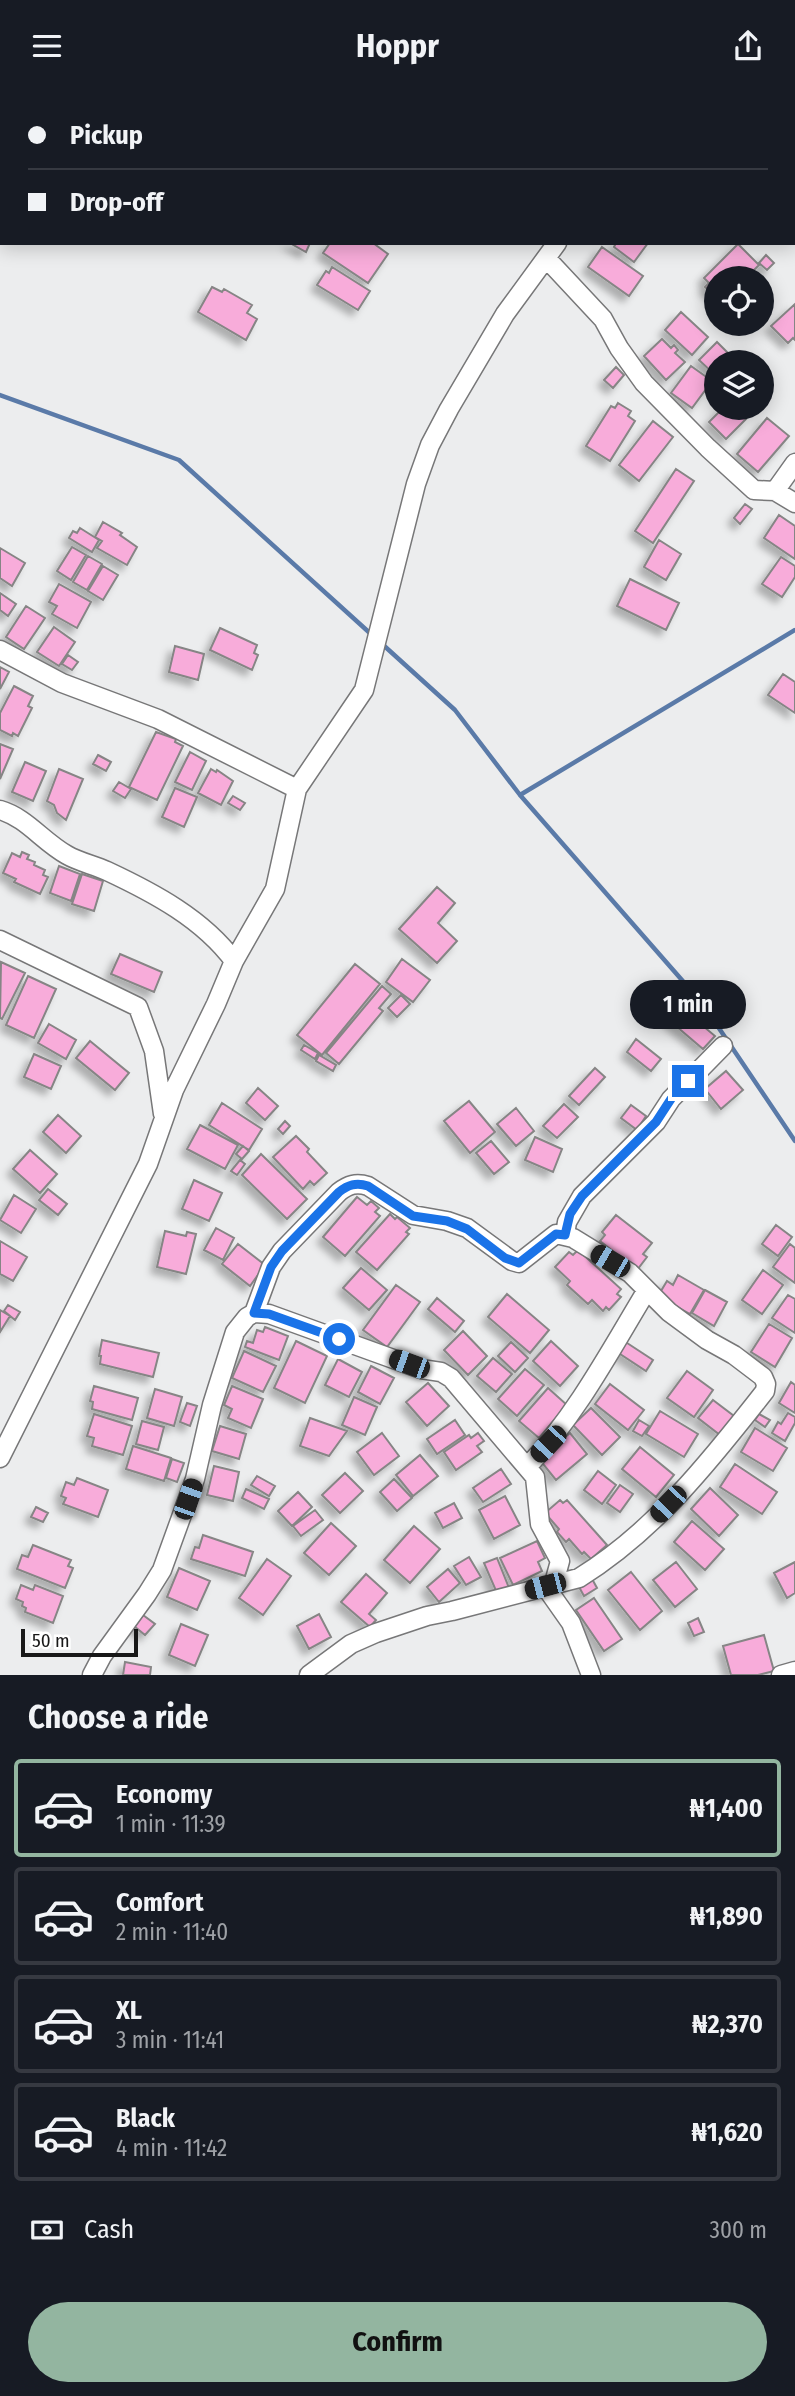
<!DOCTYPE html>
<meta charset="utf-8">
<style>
:root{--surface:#171b24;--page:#242831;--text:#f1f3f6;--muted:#9ea1a6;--line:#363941;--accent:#93b5a0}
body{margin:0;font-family:"Fira Sans Condensed",sans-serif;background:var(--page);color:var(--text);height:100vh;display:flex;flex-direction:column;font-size:26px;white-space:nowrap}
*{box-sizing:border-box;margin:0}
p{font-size:23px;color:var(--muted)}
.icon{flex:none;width:38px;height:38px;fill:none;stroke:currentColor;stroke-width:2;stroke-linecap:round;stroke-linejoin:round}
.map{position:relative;height:1584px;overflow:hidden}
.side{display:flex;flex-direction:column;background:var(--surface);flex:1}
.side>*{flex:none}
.guide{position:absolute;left:0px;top:0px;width:796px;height:154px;box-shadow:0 4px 18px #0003;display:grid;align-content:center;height:154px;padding:0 28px;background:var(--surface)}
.fabs{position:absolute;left:704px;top:175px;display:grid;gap:14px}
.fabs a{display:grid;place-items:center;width:70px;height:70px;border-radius:50%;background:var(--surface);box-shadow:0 4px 18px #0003;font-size:35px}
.scale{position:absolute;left:21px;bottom:18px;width:117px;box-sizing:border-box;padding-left:7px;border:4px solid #181818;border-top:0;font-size:19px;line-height:24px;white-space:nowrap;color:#181818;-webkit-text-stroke:5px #fff;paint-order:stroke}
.end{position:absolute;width:32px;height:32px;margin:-16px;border:9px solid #1a73e8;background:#fff;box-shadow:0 0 0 4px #fff}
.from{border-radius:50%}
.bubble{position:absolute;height:49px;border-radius:24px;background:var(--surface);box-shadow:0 4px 18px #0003;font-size:23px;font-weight:700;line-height:49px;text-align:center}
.car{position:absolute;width:21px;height:42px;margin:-21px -10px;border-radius:9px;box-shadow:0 0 5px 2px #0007;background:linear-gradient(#222 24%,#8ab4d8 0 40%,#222 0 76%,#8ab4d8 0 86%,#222 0)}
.guide b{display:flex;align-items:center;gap:24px;height:66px;font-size:26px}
.guide b+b{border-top:2px solid var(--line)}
.guide i{width:18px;height:18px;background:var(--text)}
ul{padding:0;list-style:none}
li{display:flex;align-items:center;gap:21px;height:98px;margin:0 14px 10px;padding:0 14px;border:4px solid var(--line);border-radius:7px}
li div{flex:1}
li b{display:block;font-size:26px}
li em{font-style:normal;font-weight:700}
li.current{border-color:var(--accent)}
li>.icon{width:63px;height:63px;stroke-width:1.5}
h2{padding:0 28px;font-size:32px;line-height:84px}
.pay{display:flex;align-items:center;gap:18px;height:77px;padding:0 28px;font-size:26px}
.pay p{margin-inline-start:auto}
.action{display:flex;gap:14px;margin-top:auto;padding:14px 28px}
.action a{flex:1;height:80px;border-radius:42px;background:var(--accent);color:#111;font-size:28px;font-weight:700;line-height:80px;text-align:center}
header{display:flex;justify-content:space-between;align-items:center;height:91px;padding:0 28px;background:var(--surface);font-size:32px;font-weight:700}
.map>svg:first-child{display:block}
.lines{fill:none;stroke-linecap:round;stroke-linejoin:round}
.stream{stroke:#5a7aa8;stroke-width:4.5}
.building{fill:#f8acda;stroke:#868585;stroke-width:2;filter:url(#shadow)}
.minor-casing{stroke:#777778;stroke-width:21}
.minor{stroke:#fff;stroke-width:18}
.route{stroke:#1a73e8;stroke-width:9}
</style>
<header><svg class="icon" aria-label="menu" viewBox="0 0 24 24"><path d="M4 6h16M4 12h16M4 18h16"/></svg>Hoppr<svg class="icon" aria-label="share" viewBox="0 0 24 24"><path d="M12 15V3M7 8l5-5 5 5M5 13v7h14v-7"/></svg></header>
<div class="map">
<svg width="795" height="1584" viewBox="0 0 795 1584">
<defs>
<filter id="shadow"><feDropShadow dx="-6" dy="6" stdDeviation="3.5" flood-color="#0004"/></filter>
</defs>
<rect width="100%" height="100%" fill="#ecedee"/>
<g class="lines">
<path class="stream" d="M0,304L179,369L372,544
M381,552L455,619L520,704L702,912L795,1050
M520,704L795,539"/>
</g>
<path class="building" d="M290,152H310L306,161Z
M330,152H373L388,163L368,192L323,162Z
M616,152H648L634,171L614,156Z
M738,153L759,174L746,187H716V206L705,196L709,192L704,187Z
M602,156L643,185L629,205L588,176Z
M766,164L774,172L767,179L759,172Z
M332,176L370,200L358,219L317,194L326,180L329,182Z
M212,196L222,201L224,198L252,214L247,222L257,228L246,249L198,221Z
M795,213V249L793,247L788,252L771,235Z
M681,221L708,246L692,264L665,239Z
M662,248L671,257L674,254L678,259L675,262L685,271L666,289L644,265Z
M717,251L737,271H716V285L699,269Z
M691,275L712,290L692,317L671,302Z
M616,276L624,284L613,297L604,289Z
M618,312L631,320L628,325L635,330L610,370L586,355L611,315L615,317Z
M723,317H734L746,328L726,348L709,331Z
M767,327L789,345L758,381L737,363Z
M653,330L673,346L639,390L619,374Z
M676,378L694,390L653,452L635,440Z
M745,413L752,418L740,433L734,427Z
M779,424L795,435V468L764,447Z
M103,431L122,442L120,444L137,456L127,474L97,457L102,450L95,446Z
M80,437L99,449L92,461L69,447L73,440L77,442Z
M659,449L681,463L666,489L644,476Z
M72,456L86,464L71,489L57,480Z
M0,457L25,472L12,495L0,487Z
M88,465L102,473L87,499L73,491Z
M781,466L795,475V486L782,506L762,493Z
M103,475L118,484L103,509L88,500Z
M630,488L679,512L666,539L617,515Z
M59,493L91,511L77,537L52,523L57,515L49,511Z
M0,502L16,513L8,525L0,519Z
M26,515L45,527L24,558L6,546Z
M54,536L75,551L59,575L37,561Z
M220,537L257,554L254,562L258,564L252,579L210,559Z
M175,555L204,563L198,589L169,581Z
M68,564L78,571L72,579L62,573Z
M0,576L9,581L0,598Z
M783,583L795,591V622L768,604Z
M14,595L33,605L28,615L32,617L18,645L13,642L12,645L0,639V622Z
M156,641L176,648L175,651L183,655L157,709L129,696Z
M0,653L13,658L0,688Z
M190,661L206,670L192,699L175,691Z
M98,664L111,671L106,680L93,673Z
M25,671L46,680L33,710L12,701Z
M59,678L83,688L66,729L57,722L54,714L47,710Z
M211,678L216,681L217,679L233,690L221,714L198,702Z
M119,691L131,698L125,707L113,700Z
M175,697L197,706L184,736L162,726Z
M233,705L245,712L240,719L228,712Z
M22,761L29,764L27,768L35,771L34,774L45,779L43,784L48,786L40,803L14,791L16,788L3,782L12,762L20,766Z
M59,775L80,783L71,810L50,802Z
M82,783L103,790L94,820L72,813Z
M437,796L455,812L438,832L457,850L437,872L399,838Z
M120,863L162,881L154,901L111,883Z
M402,868L430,889L413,911L386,891Z
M1,871L25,882L2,928L0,927Z
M355,873L380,893L322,964L297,944Z
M28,885L56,898L34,947L6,934Z
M382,895L391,903L379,917L383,920L339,973L326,962Z
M660,899L715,945L703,958L649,912Z
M401,904L410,913L397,926L388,917Z
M49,933L76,949L66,968L38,952Z
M636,948L661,968L651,980L627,961Z
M90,950L129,982L115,999L76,967Z
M304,954L318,962L315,968L301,959Z
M34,963L61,975L51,998L24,986Z
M319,964L336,974L333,980L316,970Z
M595,977L605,986L579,1014L569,1005Z
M726,980L743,999L721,1018L705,998Z
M258,997L278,1015L265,1029L246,1012Z
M469,1010L495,1041L470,1062L444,1030Z
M222,1012L262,1038L249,1059L209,1034Z
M564,1013L578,1026L557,1047L543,1035Z
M631,1014L646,1025L637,1039L621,1027Z
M516,1017L534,1040L516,1055L497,1033Z
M58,1024L81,1045L66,1062L43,1041Z
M285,1030L290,1035L283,1043L278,1038Z
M200,1034L238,1054L225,1078L187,1058Z
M296,1045L309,1058L307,1061L327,1082L314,1094L310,1090L303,1098L273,1066Z
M535,1046L562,1058L553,1081L525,1069Z
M491,1050L509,1071L494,1083L476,1062Z
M243,1055L249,1060L242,1068L236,1063Z
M30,1059L57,1083L40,1102L13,1078Z
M261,1063L307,1108L287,1128L242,1084Z
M240,1069L245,1073L237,1084L231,1080Z
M194,1089L222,1102L209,1130L182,1118Z
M48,1098L67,1113L58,1124L39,1109Z
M14,1104L36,1118L21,1142L0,1129Z
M357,1106L367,1114L371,1110L379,1117L375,1121L380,1125L345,1165L323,1146Z
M390,1123L395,1128L397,1126L410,1137L406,1141L409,1143L377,1179L356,1161Z
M616,1124L652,1152L643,1163L647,1166L637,1179L600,1150L605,1144L602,1141Z
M776,1134L792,1146L778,1165L762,1153Z
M216,1137L234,1147L223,1169L204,1159Z
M165,1140L186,1145L187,1141L196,1143L186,1183L157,1176Z
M0,1150L27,1166L13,1190L0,1183Z
M238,1153L265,1174L250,1195L222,1173Z
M790,1153L795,1157V1192L773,1176Z
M578,1159L621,1198L617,1203L621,1206L609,1219L606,1216L603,1220L592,1209L588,1213L567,1194L570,1190L555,1176L569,1161L573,1164Z
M361,1177L387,1199L369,1219L343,1197Z
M763,1179L783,1194L762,1223L742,1209Z
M678,1184L704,1199L690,1223L658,1205L667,1190L673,1194Z
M396,1194L420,1211L387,1256L363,1239Z
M705,1199L727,1211L714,1235L692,1222Z
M507,1203L549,1239L530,1262L488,1226Z
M788,1204L795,1208V1242L772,1227Z
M437,1207L464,1230L455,1241L428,1218Z
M8,1214L20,1221L15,1229L4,1220Z
M0,1219L10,1225L0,1241Z
M769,1233L792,1247L775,1276L751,1261Z
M265,1236L288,1245L279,1269L245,1256L247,1250L253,1252L257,1239L263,1241Z
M463,1240L487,1265L468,1284L444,1259Z
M621,1248L653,1269L646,1280L614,1259Z
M102,1249L159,1262L153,1286L100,1273L101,1265H99Z
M296,1250L327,1265L305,1312L274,1297Z
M551,1250L578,1275L560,1295L533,1270Z
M511,1251L528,1267L515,1281L498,1265Z
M244,1260L276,1275L263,1301L232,1287Z
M493,1267L512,1283L496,1301L477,1285Z
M338,1268L362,1281L349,1306L325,1294Z
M371,1275L394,1287L380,1313L358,1301Z
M525,1278L544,1294L517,1325L498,1308Z
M687,1280L713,1299L694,1326L667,1307Z
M791,1291L795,1294V1322L779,1312Z
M428,1292L449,1315L427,1335L406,1311Z
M610,1293L644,1319L628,1339L595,1313Z
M94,1295L138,1307L132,1329L92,1318L93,1311L90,1310Z
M232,1295L263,1308L251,1337L228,1327L232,1318L224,1314Z
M548,1297L567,1314L539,1347L519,1330Z
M155,1298L182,1306L174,1335L147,1327Z
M354,1306L377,1316L365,1344L342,1334Z
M713,1309L734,1325L720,1344L698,1327Z
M187,1312L197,1315L190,1335L180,1331Z
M591,1317L620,1346L602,1364L573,1334Z
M660,1320L698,1343L684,1366L646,1343Z
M788,1322L795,1326V1332L785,1350L772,1342L778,1331L781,1333Z
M94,1323L132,1335L123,1364L92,1355L94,1347L87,1345Z
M759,1323L770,1329L765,1336L755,1329Z
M310,1327L347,1340L329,1365L300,1355Z
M455,1329L465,1344L437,1363L427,1348Z
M639,1329L649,1335L642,1345L633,1340Z
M142,1330L164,1336L158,1359L136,1353Z
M220,1335L246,1343L239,1368L212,1360Z
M755,1337L787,1357L773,1380L741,1361Z
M382,1342L399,1365L374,1384L357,1361Z
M478,1342L484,1350L477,1355L482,1361L456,1379L444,1361L469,1344L471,1347Z
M570,1342L587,1363L556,1389L539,1368Z
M133,1355L171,1367L164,1390L126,1378Z
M640,1356L674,1384L656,1406L622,1378Z
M420,1364L438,1385L413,1405L396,1384Z
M172,1368L184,1372L177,1391L166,1387Z
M735,1373L777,1401L762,1423L720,1396Z
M214,1375L239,1381L233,1410L207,1404Z
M501,1378L511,1393L483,1411L473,1397Z
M598,1380L616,1394L602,1413L584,1399Z
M345,1382L363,1400L340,1422L322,1404Z
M257,1385L275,1395L269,1405L251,1394Z
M77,1387L108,1399L98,1426L63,1413L66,1407L61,1405L66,1391L74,1394Z
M394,1388L412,1407L397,1420L380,1401Z
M620,1394L633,1403L620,1421L607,1412Z
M710,1397L738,1424L719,1445L691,1418Z
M246,1398L269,1408L264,1418L242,1407Z
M298,1401L312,1416L292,1435L278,1420Z
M505,1405L520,1434L494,1448L479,1419Z
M560,1409L563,1412L567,1409L607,1454L591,1468L584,1461L582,1463L569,1448L566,1451L557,1441L559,1438L545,1422Z
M454,1412L462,1427L443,1437L435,1422Z
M36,1416L48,1422L43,1431L31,1426Z
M315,1419L323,1429L301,1445L293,1435Z
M692,1430L724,1458L705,1479L674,1451Z
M331,1432L356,1455L329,1484L304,1462Z
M414,1435L440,1458L410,1492L384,1469Z
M203,1444L253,1461L245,1485L191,1468L195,1456L199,1457Z
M537,1450L545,1467L538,1471L542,1480L513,1494L500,1467Z
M33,1454L71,1469L68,1475L73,1477L65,1497L17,1478L22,1464L28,1466Z
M469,1466L481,1486L466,1494L454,1475Z
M497,1467L509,1497L497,1502L484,1472Z
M267,1468L291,1485L263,1524L239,1507Z
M676,1471L697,1498L675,1516L653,1489Z
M795,1471V1502L787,1507L774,1482Z
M179,1477L210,1490L197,1519L167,1506Z
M448,1478L460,1492L439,1511L427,1496Z
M631,1481L662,1520L640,1539L608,1499Z
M366,1483L387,1502L369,1523L376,1529L370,1536L341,1511Z
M591,1486L597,1497L584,1505L578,1494Z
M21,1494L33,1499L35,1494L63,1505L53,1532L25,1521L26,1517L22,1515L23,1511L16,1508Z
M594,1507L622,1548L604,1560L576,1519Z
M319,1523L331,1546L309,1558L297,1535Z
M143,1524L155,1533L145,1544L134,1535Z
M698,1527L704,1541L694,1545L688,1532Z
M181,1533L208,1544L195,1575L169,1564Z
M764,1544L774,1580L758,1584H731L723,1555Z
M125,1571L151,1576L150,1584H123Z"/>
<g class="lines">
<g class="minor-casing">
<path id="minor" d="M524,0L526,2
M17,2L18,0
M632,2L633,0
M0,37L2,34
M547,168L603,228L619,257L644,292L708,357L754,399L775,400
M795,372L775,400L795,412
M0,559L62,592L158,628L297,698
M0,719C27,727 42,750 67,764C79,771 94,774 107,780C154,802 203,828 234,870
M0,849L138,916L154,960L163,1023
M565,1144L567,1131L582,1105L656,1031L671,1008L723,955
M254,1222L269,1223L421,1278L441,1281L451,1287L535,1386L540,1433L560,1470L554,1492
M0,1367L148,1073L174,999L216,913L234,870L275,798L297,698L364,599L416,393L430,354L449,318L505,223L557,152
M528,1375C577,1323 610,1260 647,1199
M545,1495L571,1532L591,1584
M92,1584L102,1565L147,1503L162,1479L195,1388L212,1314L235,1241L247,1226L254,1222L271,1176L282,1160L339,1101C348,1094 356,1091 368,1095L413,1124L447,1130L467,1137L512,1170L519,1172L556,1143L573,1147L630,1182L669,1221L707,1249L734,1264L763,1286L766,1293L765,1300C711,1369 655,1440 579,1487L452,1520L427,1525L376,1542L351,1553L309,1584
M781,1584L795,1580"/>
</g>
<use href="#minor" class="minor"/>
</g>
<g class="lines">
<path class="route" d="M339,1248L269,1223L254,1222L271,1176L282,1160L339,1101C348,1094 356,1091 368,1095L413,1125L447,1130L467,1138L505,1167L519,1172L556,1143L565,1144L570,1123L582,1105L656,1031L671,1008L688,990"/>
</g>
</svg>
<div class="fabs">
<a><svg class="icon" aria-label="locate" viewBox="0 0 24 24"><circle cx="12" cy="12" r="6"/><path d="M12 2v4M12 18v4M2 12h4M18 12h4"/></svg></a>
<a><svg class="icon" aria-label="layers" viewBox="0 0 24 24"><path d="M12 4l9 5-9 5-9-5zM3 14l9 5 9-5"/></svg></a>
</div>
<div class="scale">50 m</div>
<i class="end from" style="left:339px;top:1248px"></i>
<i class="end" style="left:688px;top:990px"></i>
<div class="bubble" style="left:630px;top:889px;width:116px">1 min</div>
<i class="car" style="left:610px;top:1170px;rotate:300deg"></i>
<i class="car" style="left:409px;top:1273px;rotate:290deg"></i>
<i class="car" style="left:548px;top:1353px;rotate:223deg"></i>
<i class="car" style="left:188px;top:1408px;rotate:19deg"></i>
<i class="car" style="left:668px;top:1413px;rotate:224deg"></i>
<i class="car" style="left:545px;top:1495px;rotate:255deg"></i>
<div class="guide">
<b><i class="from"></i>Pickup</b>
<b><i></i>Drop-off</b>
</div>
</div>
<section class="side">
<h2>Choose a ride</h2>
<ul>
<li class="current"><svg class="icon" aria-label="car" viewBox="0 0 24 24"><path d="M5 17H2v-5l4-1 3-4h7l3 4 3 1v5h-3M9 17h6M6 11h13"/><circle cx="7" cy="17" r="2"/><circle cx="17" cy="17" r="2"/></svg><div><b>Economy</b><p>1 min · 11:39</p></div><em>₦1,400</em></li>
<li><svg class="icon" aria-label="car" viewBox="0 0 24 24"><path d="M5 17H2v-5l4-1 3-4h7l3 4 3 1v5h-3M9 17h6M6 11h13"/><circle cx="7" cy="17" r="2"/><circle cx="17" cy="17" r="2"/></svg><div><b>Comfort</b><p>2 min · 11:40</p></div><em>₦1,890</em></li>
<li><svg class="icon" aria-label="car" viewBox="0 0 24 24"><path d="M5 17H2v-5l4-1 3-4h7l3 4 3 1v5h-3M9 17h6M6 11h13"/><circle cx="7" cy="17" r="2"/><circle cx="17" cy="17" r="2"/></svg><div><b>XL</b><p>3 min · 11:41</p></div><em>₦2,370</em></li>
<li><svg class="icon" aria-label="car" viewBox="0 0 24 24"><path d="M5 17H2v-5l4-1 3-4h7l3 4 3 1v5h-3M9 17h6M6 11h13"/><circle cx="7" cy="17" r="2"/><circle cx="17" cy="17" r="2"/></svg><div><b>Black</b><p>4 min · 11:42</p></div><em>₦1,620</em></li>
</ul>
<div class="pay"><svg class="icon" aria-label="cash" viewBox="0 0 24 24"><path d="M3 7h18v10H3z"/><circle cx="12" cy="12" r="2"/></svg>Cash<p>300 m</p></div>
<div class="action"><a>Confirm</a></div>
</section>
